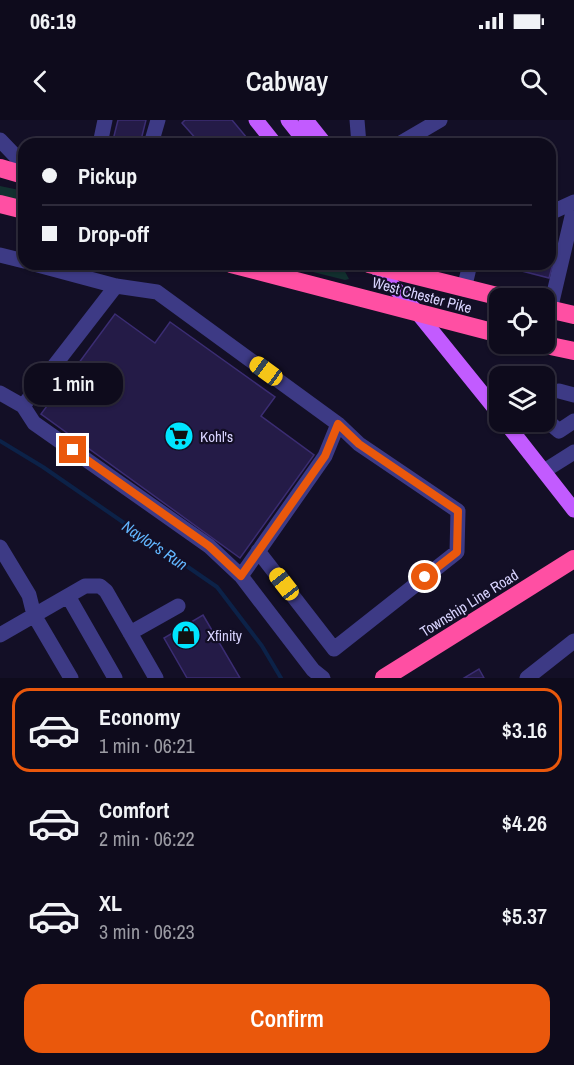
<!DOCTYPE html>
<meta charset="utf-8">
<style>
:root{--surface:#0e0b1c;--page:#1c1929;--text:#f1f3f6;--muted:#9b9ba3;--line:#2e2b3b;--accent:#ea580c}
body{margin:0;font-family:"Archivo Narrow",sans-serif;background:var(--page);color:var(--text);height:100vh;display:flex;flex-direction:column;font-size:22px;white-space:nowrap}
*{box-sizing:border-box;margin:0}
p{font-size:20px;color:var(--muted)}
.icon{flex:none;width:33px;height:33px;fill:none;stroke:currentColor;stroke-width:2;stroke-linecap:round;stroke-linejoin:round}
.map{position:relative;height:558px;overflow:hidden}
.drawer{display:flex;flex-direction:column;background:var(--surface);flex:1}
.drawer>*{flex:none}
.hud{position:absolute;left:18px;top:18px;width:538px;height:132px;border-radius:18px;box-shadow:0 2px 4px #0004,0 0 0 2px var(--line);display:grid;align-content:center;height:132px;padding:0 24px;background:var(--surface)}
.buttons{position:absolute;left:489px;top:168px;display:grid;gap:12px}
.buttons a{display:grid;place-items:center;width:66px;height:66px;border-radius:12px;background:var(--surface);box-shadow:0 2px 4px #0004,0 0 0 2px var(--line);font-size:30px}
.end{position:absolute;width:27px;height:27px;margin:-14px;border:8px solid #ea580c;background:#fff;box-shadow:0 0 0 3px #fff}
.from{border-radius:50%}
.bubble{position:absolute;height:42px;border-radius:18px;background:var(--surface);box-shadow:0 2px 4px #0004,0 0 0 2px var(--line);font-size:20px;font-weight:600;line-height:42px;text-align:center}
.car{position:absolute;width:18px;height:36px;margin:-18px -9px;border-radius:8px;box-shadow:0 0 4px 2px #0007;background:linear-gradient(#f5c518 24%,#345 0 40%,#f5c518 0 76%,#345 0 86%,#f5c518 0)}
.hud b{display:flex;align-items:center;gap:21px;height:57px;font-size:22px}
.hud b+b{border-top:2px solid var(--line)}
.hud i{width:15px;height:15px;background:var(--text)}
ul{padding:10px 0 0;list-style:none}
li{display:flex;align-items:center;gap:18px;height:84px;margin:0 12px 9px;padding:0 12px;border:3px solid transparent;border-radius:18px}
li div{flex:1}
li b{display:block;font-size:22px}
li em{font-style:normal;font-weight:600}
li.selected{border-color:var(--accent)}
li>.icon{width:54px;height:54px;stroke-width:1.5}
.action{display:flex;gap:12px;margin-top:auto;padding:12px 24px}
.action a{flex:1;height:69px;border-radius:18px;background:var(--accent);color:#fff;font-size:24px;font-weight:600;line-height:69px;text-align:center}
.status{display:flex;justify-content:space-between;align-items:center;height:42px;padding:0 30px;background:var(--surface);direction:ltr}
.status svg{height:16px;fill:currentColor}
header{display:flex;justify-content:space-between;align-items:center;height:78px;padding:0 24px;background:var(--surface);font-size:27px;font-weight:600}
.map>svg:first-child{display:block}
.green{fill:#12302f}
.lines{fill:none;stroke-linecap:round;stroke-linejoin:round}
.stream{stroke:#0c2248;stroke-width:4}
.building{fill:#241b47;stroke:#3b2d73;stroke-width:1.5}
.minor{stroke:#3d3a85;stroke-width:15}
.major{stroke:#c25bff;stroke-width:15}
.highway{stroke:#ff4fa3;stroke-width:18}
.route{stroke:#ea580c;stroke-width:8}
.labels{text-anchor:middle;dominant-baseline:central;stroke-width:4.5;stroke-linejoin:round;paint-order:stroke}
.street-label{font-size:15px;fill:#d9d4ff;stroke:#130f26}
.poi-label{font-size:15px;fill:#d9d4ff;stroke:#130f26;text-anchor:start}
.water-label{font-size:16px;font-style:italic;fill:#62b6ff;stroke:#130f26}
</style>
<div class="status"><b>06:19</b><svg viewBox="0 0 49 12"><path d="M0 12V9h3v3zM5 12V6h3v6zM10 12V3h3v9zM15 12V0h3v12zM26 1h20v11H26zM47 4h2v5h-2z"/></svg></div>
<header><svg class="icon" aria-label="back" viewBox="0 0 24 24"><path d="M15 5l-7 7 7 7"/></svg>Cabway<svg class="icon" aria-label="search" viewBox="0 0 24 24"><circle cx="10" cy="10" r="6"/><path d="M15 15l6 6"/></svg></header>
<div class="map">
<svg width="574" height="558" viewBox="0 0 574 558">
<rect width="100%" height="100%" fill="#130f26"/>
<path class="green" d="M0,66L24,71V84L0,78Z
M281,144H327L343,148L349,159L345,160Z"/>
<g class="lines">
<path class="stream" d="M0,321L43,347L217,467L262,526L281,558"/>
</g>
<path class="building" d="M118,0H146L140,24H112Z
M185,0H232L252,24H195L198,21L182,3Z
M550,123L558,125L549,158L495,144H550Z
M115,194L155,223L170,202L275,277L261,296L314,335L240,438L41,294Z
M203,495L240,558H187L164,518Z
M479,549L484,558H464Z"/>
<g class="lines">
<path class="minor" d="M357,0L359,24
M0,20L24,45
M100,24L105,0
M151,24L158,0
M399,24L440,0
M550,93L574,82
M0,135L24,141
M34,144L116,166L157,172L338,304L359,324L458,391L457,432L334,529L258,431
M464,169L470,144
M550,190L574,88
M559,271L574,275
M0,273L23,286L34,303L209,426L241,456L313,550L323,558
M23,286L116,166
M544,298L559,311L574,301
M544,351L574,332
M0,427L29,475L34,495L71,558
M241,456L325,336L338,304
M68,476L115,558
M130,513L178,486
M0,515L85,466H100L106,471L156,558
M527,558L574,521"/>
<path class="major" d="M256,0L275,24
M288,0L307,24
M306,0L325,24
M373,144L416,191L500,295
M505,302L574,390"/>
<path class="highway" d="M0,48L24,55
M0,84L24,90
M231,144L500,214
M369,144L505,178
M544,188L574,195
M541,224L574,231
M384,558L574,439"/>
</g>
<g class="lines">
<path class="route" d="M73,330L209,426L241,456L325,336L338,304L359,324L458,391L457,432L425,457"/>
</g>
<defs>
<g id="supermarket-disc" transform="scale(1.5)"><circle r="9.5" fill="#00e5ff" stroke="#130f26"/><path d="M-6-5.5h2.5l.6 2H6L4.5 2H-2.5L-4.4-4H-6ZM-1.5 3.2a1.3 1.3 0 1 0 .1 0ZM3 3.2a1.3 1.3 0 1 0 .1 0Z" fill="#111"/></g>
<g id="shop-disc" transform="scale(1.5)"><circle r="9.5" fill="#00e5ff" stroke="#130f26"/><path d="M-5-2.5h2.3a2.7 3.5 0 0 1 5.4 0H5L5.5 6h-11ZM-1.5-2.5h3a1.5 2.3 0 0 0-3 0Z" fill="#111"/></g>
</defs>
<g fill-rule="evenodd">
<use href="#supermarket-disc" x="179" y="316"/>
<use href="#shop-disc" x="186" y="515"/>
</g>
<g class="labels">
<g class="street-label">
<text transform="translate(422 175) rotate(15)">West Chester Pike</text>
<text transform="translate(469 483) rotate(-32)">Township Line Road</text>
</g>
<g class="poi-label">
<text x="200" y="316">Kohl's</text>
<text x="207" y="515">Xfinity</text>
</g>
<g class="water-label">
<text transform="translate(155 425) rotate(34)">Naylor's Run</text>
</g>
</g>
</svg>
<div class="buttons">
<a><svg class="icon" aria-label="locate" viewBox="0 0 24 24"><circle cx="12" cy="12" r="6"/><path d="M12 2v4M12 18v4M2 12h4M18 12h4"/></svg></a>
<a><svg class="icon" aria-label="layers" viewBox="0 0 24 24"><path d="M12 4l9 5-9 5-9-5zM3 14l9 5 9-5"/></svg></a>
</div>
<i class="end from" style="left:425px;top:457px"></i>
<i class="end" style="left:73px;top:330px"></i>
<div class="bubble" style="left:24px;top:243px;width:99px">1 min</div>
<i class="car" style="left:266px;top:251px;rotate:306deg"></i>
<i class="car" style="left:284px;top:464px;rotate:322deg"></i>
<div class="hud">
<b><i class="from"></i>Pickup</b>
<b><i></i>Drop-off</b>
</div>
</div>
<section class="drawer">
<ul>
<li class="selected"><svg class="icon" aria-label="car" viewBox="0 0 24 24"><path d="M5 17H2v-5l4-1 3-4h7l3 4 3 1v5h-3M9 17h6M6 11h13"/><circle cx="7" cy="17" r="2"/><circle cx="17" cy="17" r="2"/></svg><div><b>Economy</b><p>1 min · 06:21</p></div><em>$3.16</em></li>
<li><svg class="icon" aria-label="car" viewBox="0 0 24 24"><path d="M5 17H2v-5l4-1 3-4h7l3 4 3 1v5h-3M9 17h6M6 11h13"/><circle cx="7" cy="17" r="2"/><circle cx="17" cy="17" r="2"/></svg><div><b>Comfort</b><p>2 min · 06:22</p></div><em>$4.26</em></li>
<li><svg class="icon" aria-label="car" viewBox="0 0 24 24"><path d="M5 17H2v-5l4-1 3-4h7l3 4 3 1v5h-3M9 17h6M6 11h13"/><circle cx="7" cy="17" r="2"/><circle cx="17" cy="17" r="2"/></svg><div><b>XL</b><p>3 min · 06:23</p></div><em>$5.37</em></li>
</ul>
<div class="action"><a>Confirm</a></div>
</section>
